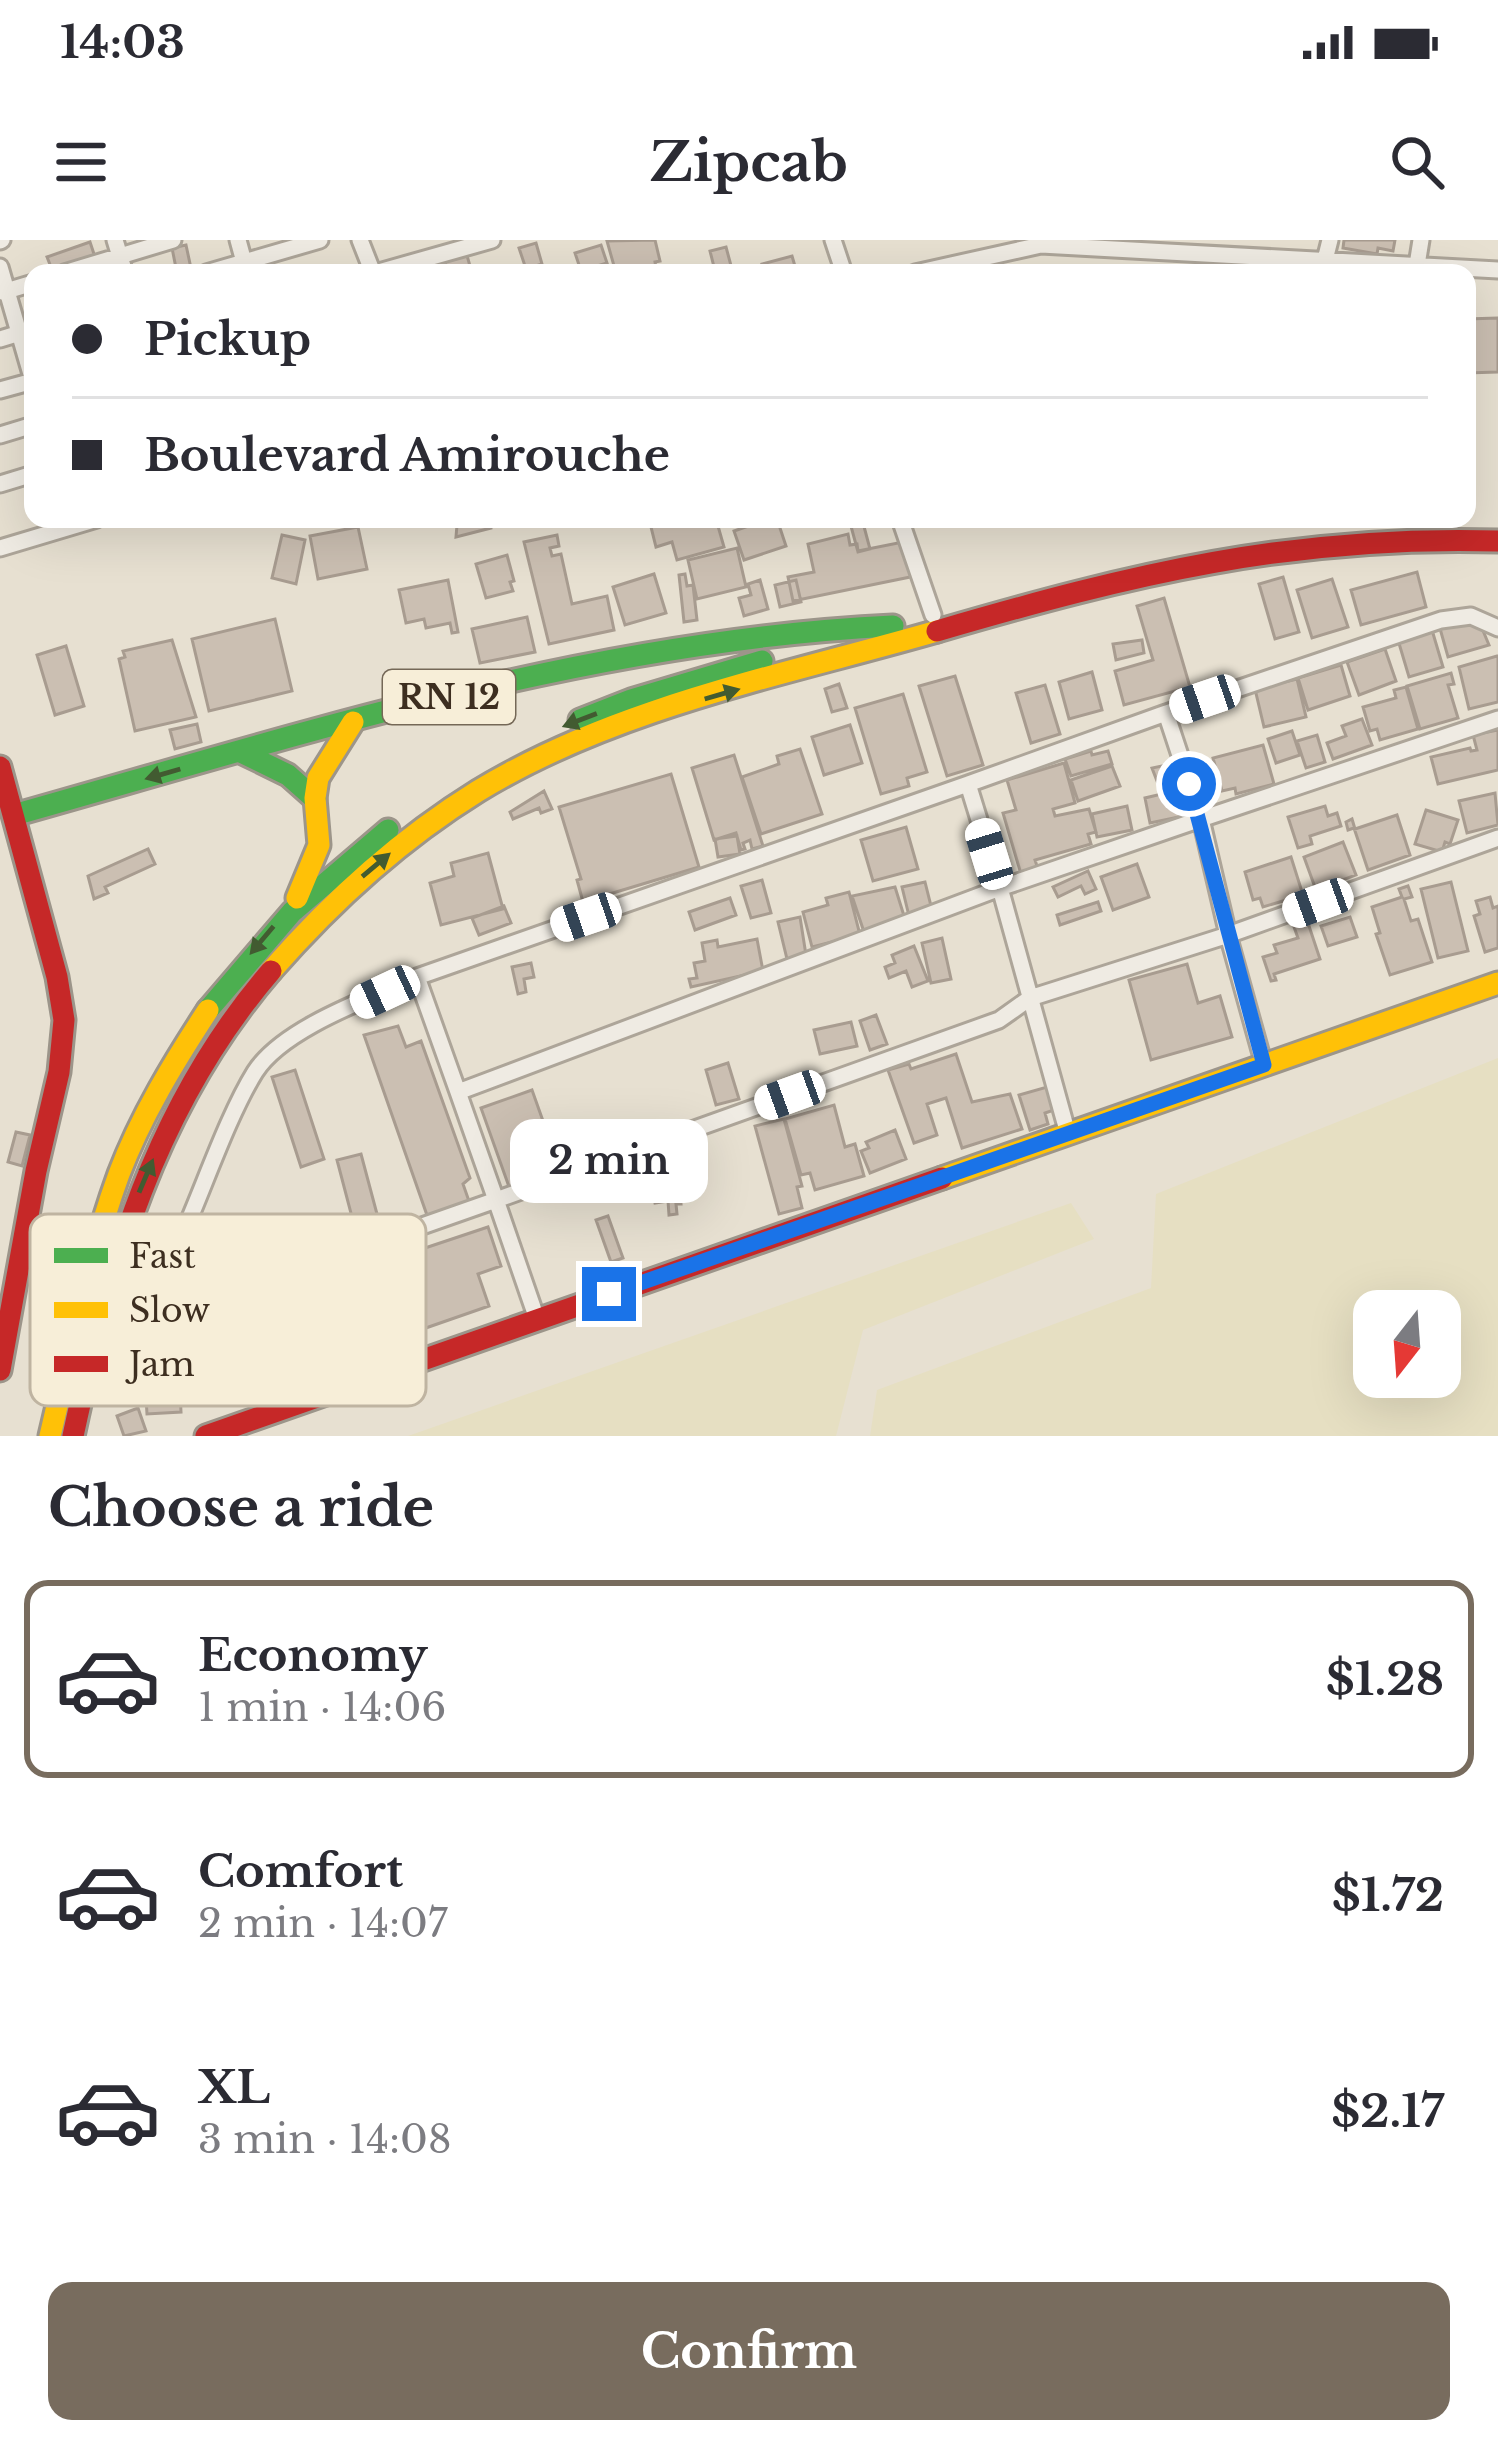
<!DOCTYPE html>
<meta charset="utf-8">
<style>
:root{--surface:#fff;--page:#f2f2f3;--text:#2b2b33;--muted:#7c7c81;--line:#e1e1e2;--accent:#786c5e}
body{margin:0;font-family:"Libre Baskerville",serif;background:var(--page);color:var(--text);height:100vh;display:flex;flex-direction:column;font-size:45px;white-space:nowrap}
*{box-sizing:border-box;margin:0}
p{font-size:39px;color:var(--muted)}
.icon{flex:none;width:66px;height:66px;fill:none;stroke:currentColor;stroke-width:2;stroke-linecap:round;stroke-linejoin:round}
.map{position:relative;height:1196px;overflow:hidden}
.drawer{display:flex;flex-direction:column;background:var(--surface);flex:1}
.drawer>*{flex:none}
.top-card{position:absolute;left:24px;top:24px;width:1452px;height:264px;border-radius:24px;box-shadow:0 12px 48px #0002;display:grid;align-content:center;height:264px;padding:0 48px;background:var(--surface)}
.needle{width:78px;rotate:197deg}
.fabs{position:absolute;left:1353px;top:1050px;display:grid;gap:24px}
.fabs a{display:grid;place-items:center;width:108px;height:108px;border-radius:24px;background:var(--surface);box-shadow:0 12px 48px #0002;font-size:60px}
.end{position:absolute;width:54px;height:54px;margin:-27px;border:15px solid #1a73e8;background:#fff;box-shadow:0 0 0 6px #fff}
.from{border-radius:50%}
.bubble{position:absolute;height:84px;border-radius:24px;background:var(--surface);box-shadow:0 12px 48px #0002;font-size:39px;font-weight:700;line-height:84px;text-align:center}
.car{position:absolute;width:36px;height:72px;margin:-36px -18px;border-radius:15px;box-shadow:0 0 9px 3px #0007;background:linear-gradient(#fff 24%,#345 0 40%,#fff 0 76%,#345 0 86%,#fff 0)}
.top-card b{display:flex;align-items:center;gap:42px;height:114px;font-size:45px}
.top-card b+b{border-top:3px solid var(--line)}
.top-card i{width:30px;height:30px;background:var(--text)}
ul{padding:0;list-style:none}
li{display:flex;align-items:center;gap:36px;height:198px;margin:0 24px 18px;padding:0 24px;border:6px solid transparent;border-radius:24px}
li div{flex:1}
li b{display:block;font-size:45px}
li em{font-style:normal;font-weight:700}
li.current{border-color:var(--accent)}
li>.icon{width:108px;height:108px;stroke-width:1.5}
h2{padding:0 48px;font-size:54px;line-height:144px}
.cta{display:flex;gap:24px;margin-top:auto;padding:24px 48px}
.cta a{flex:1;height:138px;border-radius:24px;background:var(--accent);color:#fff;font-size:48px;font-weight:700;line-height:138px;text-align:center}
.status{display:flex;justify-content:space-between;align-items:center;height:84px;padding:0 60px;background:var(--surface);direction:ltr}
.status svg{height:33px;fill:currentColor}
header{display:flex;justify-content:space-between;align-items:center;height:156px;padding:0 48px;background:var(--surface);font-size:54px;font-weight:700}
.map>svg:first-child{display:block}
.farmland{fill:#e6dfc2;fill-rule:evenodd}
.building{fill:#cbbfb2;stroke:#a89c90;stroke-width:3}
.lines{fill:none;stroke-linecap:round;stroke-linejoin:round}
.street-casing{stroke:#ada599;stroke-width:21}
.fast-casing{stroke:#9c958a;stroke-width:27}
.slow-casing{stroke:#9c958a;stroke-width:27}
.jam-casing{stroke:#9c958a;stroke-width:27}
.street{stroke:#efebe3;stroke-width:15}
.fast{stroke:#4caf50;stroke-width:21}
.slow{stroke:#ffc107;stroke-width:21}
.jam{stroke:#c62828;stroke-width:21}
.oneway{fill:#425b31}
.route{stroke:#1a73e8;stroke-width:15}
.labels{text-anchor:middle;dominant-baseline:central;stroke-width:9;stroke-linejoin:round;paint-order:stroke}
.shield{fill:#f7eed8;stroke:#756857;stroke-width:3}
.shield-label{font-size:33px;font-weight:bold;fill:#3d2e20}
.key{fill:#f7eed8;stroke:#bfb4a1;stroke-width:3}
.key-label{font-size:33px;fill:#3d2e20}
</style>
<div class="status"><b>14:03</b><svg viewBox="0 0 49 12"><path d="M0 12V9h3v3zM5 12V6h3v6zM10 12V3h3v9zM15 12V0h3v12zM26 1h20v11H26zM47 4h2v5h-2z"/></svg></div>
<header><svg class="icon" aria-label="menu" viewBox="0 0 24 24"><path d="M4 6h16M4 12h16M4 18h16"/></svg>Zipcab<svg class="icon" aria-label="search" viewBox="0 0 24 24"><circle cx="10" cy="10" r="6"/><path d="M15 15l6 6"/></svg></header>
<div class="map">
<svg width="1498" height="1196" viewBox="0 0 1498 1196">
<rect width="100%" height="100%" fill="#e7e0d1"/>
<path class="farmland" d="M1498,818V1196H870L877,1150L1151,1048L1156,954ZM1374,1071H1440V1137H1374Z
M1071,963L1094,999L863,1090L836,1196H408Z"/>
<path class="building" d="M655,0L660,21L655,22L657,33H639L638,28L616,33L607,1Z
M1344,0H1395L1393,11L1378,8L1377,14L1343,8Z
M90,2L95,17L53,32L47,17Z
M536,3L542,24L526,29L519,8Z
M186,5L192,33H177L172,8Z
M601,5L607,23L581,31L575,13Z
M726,7L733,33H689L714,27L710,11Z
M466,12L472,33H448L444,19Z
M792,16L797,33H765L762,24Z
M1498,78V132L1467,133V79Z
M447,279H495L491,280V288L456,297L457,285H448Z
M649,279H716L724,307L677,320L672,302L656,307Z
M769,279H777L786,306L744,320L734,291Z
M849,279H862L870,309L858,312Z
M358,287L367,329L318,339L310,296Z
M848,294L850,305L857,304L858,311L908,301L915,336L793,361L788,337L814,332L808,304Z
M282,295L305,300L296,344L272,338Z
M557,295L559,306L550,308L552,316L561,314L572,364L607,356L614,390L549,404L524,302Z
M737,308L746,347L697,359L688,320Z
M507,315L514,341L510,342L513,351L486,358L476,324Z
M1417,332L1426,367L1361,385L1351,350Z
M654,334L666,373L625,385L613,347Z
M685,334L687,346L693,345L697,380L684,382L679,335Z
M1283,337L1299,392L1275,399L1259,344Z
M1332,339L1348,387L1312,398L1297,350Z
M448,340L458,392L452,393L450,383L426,388L424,379L406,383L399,350Z
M760,340L768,369L744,376L739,358L751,355L748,344Z
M796,340L801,362L780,367L775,345Z
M1164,358L1190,447L1124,465L1115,431L1153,420L1137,366Z
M1476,374L1489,405L1448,417L1439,385Z
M527,377L535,412L480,423L472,389Z
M275,379L292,451L209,471L192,399Z
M1432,390L1443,427L1409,437L1398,400Z
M172,400L196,477L135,491L119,419L125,417L123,411Z
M1142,400L1144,413L1116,420L1113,404Z
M66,406L84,466L55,475L37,415Z
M1385,409L1396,441L1359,455L1347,422Z
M1497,416H1498V462L1469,469L1459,427Z
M1341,425L1350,456L1308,470L1298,438Z
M1092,432L1102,470L1069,479L1059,442Z
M1451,433L1454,444L1448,445L1458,478L1420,489L1407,446Z
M955,436L983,525L947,536L919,446Z
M1297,439L1306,477L1264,487L1255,449Z
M839,444L847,468L832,472L825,449Z
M1045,445L1060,494L1031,503L1016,453Z
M1406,447L1418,489L1380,500L1377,489L1370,491L1363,467L1396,458L1394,450Z
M903,454L927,532L907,538L909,546L881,554L855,468Z
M1362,479L1372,505L1333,519L1327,503L1346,496L1342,486Z
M197,484L201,502L175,509L170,490Z
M850,485L862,523L824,535L812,497Z
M1498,490V530L1438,544L1431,517L1470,508L1471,511L1477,510L1473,495Z
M1292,491L1300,515L1276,523L1268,499Z
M1317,495L1325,522L1306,528L1297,501Z
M1263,505L1274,544L1236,554L1235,548L1222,551L1213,518Z
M800,509L822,574L761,594L742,537L779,524L777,516Z
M1091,511L1092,515L1108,511L1112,524L1071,536L1065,519Z
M734,515L763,606L752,609L750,600L743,603L745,609L741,610L736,593L714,600L692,528Z
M1181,522L1193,574L1150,583L1145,558L1162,554L1152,528Z
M1064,523L1075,563L1053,569L1055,576L1089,569L1096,592L1088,594L1091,604L1035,620L1038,629L1021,634L1003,573L1016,570L1007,540Z
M1112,526L1120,546L1078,561L1071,540Z
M671,534L699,627L583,662L577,640L581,639L559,567Z
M544,551L552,569L541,573L539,568L513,579L510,572Z
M1495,553L1498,585L1467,593L1459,561Z
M1127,566L1132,590L1097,597L1092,574Z
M1325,566L1328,576L1337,573L1341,586L1310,596L1312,604L1298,608L1288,577Z
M1426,570L1458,580L1450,604L1445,602L1442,612L1415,604Z
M1397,575L1410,615L1368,630L1354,588L1348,590L1346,582L1352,579L1355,589Z
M906,587L918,629L873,641L861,600Z
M737,596L740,614L718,617L715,599Z
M1343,602L1356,635L1316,650L1304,617Z
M148,609L155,624L105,647L108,653L94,659L88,636Z
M488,613L503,669L441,685L430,643L454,636L451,623Z
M1291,617L1303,655L1263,667L1260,658L1253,660L1245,632Z
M1137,624L1149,657L1113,670L1101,637Z
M1088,631L1096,649L1085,654L1081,646L1058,657L1053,647Z
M762,640L771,673L751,678L741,646Z
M925,642L932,670L909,676L902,647Z
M1451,642L1468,711L1438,718L1421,649Z
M1408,646L1412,657L1404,659L1411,681L1418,679L1432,722L1390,735L1376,694L1380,693L1372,667L1402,657L1399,649Z
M895,647L905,679L864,692L852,656Z
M849,652L860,695L812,707L803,672L828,665L826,658Z
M1490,657L1493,668L1498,666V708L1485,712L1474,676L1480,674L1476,661Z
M730,658L736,675L695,690L689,672Z
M1098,662L1101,671L1060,685L1057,675Z
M504,666L511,683L479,695L472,678Z
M800,677L806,715L787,719L778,682Z
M1350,677L1357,697L1328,706L1321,686Z
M1308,683L1320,719L1274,734L1276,740L1271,741L1263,717L1277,713L1274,705L1298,698L1294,687Z
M942,698L951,739L931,743L922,703Z
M757,699L763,731L691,747L689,739L697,738L694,723L705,721L702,703L717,700L718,707Z
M914,706L928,741L912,747L906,731L889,738L885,727L895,723L892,715Z
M531,723L534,737L524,739L526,752L518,754L512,727Z
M1187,724L1198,763L1220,756L1232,797L1151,820L1129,740Z
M876,775L887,804L870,810L860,781Z
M851,782L857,806L820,814L814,790Z
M398,786L406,807L421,801L470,938L463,944L470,964L428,978L364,795Z
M956,814L972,862L1010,854L1022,889L962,908L946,858L927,864L937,895L914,903L888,830L909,824L911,829Z
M728,823L739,859L716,865L706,830Z
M295,830L324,919L301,927L272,837Z
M1047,847L1054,870L1045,873L1048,884L1030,890L1019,855Z
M532,850L564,940L513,958L481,868Z
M834,865L845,907L855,904L864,936L815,950L810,933L801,935L785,879Z
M784,879L802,946L797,947L802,968L779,974L755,886Z
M895,890L906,919L870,933L861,911L869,908L866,902Z
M16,892L30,895L22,926L8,922Z
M361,914L377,974L353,981L337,920Z
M680,950L681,964H676L677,974L669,975L668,961L655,963L653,953Z
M608,976L623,1018L611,1022L596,980Z
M488,987L501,1026L478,1034L489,1066L420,1090L416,1079L422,1077L401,1016Z
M179,1129L181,1172L147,1174L145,1141H159L158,1130Z
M138,1168L146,1191L124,1196L117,1176Z"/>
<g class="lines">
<g class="street-casing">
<path id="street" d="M115,0L125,33
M238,0L247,33
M360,0L373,33
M833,0L844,33
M0,1L2,0
M1325,20L1330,0
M1417,25L1421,0
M0,27L33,141L0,150
M64,33L173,0
M206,33L320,0
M375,33L492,0
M915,33L1041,5L1498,30
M3,52L33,43
M0,99L33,89
M0,195L33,185
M0,244L33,234
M900,279L933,375
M0,308L97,279
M1498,388L1471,376L1441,380L1166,473L1201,579L1498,479
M417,737C370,758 283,788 255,832C229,874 206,941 186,987C181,1022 181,1045 217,1058L496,960L537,1079
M1264,825L1228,695L1498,598
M458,852L417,737L968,544
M1068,894L1000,648L458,852L496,960L999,780L1030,758L1228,695L1201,579L1000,648L968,544L1166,473"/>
</g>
<g class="fast-casing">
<path id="fast" d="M580,480L631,460L762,421
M241,512L288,535L315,559
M14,575C302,494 592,400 893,386
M208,770L292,672L388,590"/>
</g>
<g class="slow-casing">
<path id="slow" d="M297,658L319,605L315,558L318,538L353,482
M271,731C332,661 399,600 478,551C616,467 784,435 937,391
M942,938L1498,743
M50,1196C71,1108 88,1019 119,934C141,876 174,822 208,770"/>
</g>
<g class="jam-casing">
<path id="jam" d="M937,391C1132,334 1293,295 1498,301
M0,527L57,737L64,780L59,832L36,931L0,1130
M73,1196C110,1025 154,867 271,731
M206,1196L942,938"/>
</g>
<use href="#street" class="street"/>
<use href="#fast" class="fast"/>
<use href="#slow" class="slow"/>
<use href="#jam" class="jam"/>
</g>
<defs><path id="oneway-solid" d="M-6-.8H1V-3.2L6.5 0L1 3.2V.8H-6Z" transform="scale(3)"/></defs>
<g class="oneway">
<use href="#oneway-solid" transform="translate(722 454) rotate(-16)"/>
<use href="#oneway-solid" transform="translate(580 480) rotate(159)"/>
<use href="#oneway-solid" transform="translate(163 534) rotate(164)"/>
<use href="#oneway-solid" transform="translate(376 625) rotate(-40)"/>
<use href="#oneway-solid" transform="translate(262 700) rotate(130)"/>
<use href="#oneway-solid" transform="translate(146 936) rotate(-67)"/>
</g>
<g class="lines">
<path class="route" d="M609,1054L1264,825L1189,544"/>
</g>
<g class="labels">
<rect class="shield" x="383" y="430" width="132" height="54" rx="9"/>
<g class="shield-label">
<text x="449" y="457">RN 12</text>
</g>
</g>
<rect x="30" y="974" width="396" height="192" rx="18" class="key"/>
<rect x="54" y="1008" width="54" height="15" fill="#4caf50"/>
<rect x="54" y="1062" width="54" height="16" fill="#ffc107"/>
<rect x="54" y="1116" width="54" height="16" fill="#c62828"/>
<g class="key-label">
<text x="129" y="1028">Fast</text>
<text x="129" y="1082">Slow</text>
<text x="129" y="1136">Jam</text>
</g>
</svg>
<div class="fabs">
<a><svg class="needle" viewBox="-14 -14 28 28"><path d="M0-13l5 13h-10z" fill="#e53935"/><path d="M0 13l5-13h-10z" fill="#7c7c81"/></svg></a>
</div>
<i class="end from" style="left:1189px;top:544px"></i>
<i class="end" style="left:609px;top:1054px"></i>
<div class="bubble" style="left:510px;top:879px;width:198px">2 min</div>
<i class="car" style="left:1205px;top:459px;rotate:251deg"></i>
<i class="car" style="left:989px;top:614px;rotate:343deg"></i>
<i class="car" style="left:1318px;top:663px;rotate:250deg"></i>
<i class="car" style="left:586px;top:677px;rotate:251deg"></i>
<i class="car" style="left:385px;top:752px;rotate:245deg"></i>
<i class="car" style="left:790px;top:855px;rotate:250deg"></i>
<div class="top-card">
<b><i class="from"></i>Pickup</b>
<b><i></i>Boulevard Amirouche</b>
</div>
</div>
<section class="drawer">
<h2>Choose a ride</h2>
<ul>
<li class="current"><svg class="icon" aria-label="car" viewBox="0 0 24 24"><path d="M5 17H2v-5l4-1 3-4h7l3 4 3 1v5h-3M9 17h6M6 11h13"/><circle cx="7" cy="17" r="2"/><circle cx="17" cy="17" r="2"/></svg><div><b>Economy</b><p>1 min · 14:06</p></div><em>$1.28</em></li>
<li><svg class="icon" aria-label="car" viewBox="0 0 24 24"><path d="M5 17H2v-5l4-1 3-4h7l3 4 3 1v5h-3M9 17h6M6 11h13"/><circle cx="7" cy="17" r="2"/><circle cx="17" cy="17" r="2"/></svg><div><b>Comfort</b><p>2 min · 14:07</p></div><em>$1.72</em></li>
<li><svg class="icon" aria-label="car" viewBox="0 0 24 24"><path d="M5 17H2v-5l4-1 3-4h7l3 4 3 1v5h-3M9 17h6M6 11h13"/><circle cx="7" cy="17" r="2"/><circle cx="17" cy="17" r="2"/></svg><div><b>XL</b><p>3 min · 14:08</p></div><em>$2.17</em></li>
</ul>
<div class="cta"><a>Confirm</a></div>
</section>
